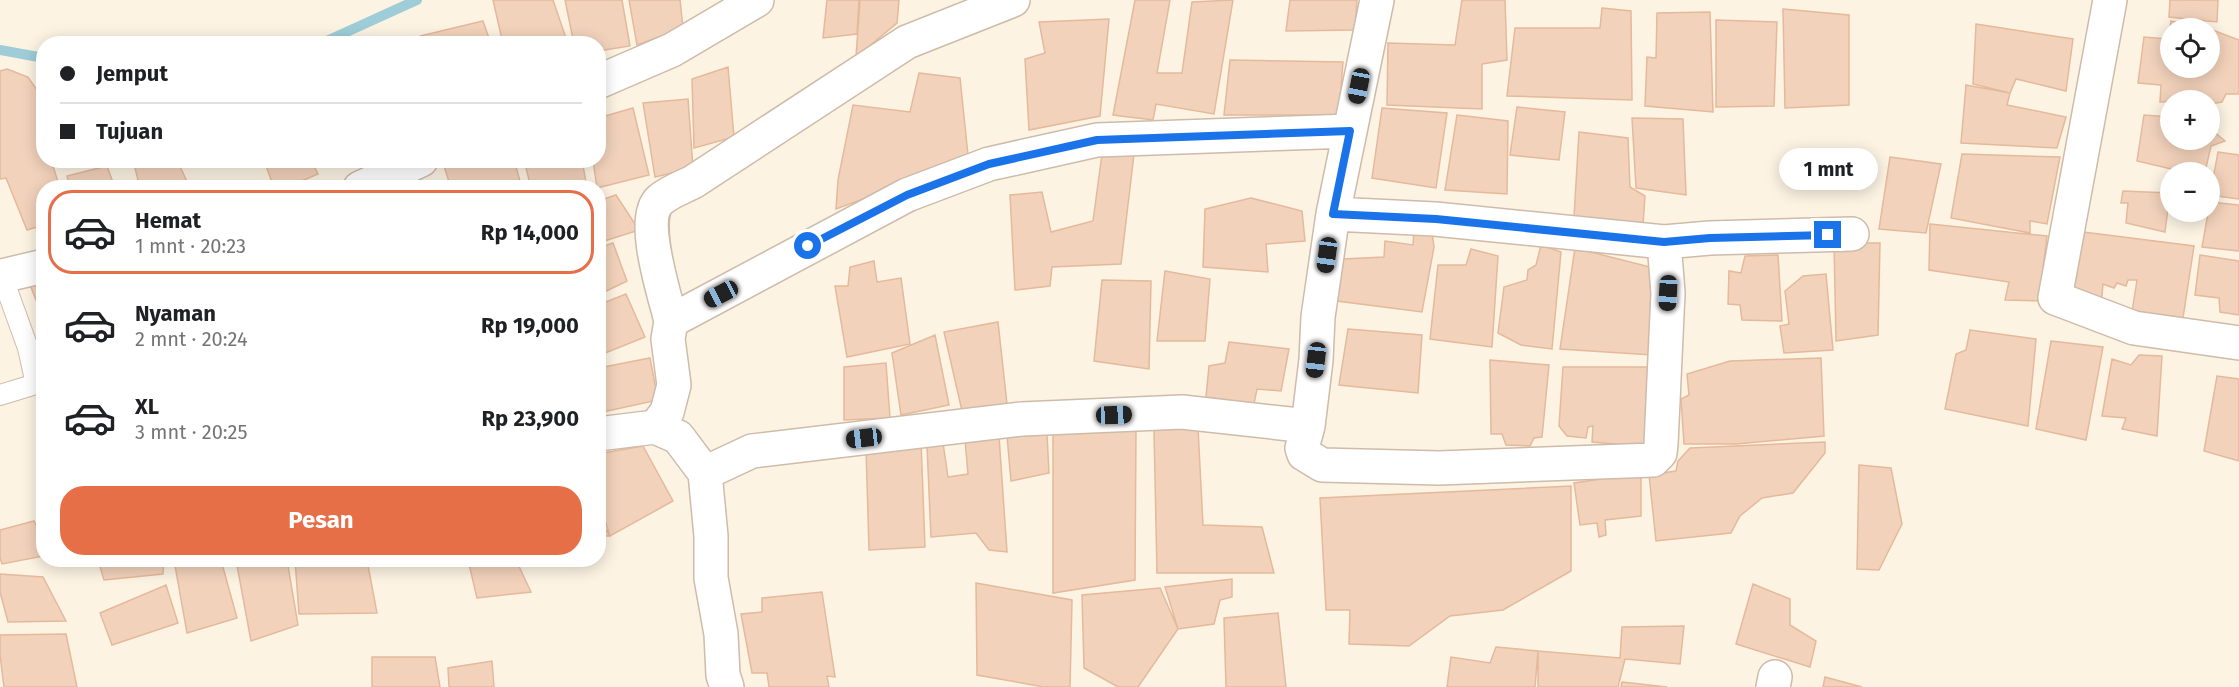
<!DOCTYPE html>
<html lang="id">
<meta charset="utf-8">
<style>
:root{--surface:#fff;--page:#f6f6f6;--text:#202124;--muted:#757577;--line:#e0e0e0;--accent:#e76f47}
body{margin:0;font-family:"Fira Sans",sans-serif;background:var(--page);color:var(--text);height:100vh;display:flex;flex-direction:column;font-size:22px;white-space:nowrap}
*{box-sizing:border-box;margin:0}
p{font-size:20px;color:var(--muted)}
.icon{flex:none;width:33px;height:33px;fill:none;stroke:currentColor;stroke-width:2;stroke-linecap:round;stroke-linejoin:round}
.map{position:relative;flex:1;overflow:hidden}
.side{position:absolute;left:36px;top:180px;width:570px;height:387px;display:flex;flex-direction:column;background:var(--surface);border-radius:24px;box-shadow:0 3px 15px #0003}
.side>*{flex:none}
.guide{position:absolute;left:36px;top:36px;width:570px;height:132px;border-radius:24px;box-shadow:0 3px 15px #0003;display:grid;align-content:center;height:132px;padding:0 24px;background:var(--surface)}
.tools{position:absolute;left:2160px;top:18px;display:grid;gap:12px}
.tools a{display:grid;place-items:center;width:60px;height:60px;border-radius:50%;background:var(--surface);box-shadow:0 3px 15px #0003;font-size:30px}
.end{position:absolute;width:27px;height:27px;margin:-14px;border:8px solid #1a73e8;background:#fff;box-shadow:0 0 0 3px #fff}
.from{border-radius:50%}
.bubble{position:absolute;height:42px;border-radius:21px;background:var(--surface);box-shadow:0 3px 15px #0003;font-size:20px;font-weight:700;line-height:42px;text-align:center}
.car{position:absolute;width:18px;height:36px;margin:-18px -9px;border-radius:8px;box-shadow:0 0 4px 2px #0007;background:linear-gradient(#222 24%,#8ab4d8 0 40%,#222 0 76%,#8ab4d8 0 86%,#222 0)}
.guide b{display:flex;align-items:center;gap:21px;height:57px;font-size:22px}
.guide b+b{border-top:2px solid var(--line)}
.guide i{width:15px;height:15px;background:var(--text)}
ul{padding:10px 0 0;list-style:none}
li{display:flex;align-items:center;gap:18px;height:84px;margin:0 12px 9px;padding:0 12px;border:3px solid transparent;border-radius:24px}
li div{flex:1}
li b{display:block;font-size:22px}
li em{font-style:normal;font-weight:700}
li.on{border-color:var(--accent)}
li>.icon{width:54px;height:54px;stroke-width:1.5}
.primary-button{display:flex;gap:12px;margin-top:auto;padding:12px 24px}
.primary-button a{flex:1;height:69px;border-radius:24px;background:var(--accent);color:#fff;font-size:24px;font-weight:700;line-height:69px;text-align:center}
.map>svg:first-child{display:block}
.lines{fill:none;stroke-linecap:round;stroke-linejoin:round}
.stream{stroke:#9ecdd8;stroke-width:10}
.building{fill:#f2d2bb;stroke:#e5b99b;stroke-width:1.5}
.service-casing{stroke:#cebbaa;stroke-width:22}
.minor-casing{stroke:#cebbaa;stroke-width:36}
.service{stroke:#fff;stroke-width:20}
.minor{stroke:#fff;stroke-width:33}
.route{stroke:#1a73e8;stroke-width:8}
</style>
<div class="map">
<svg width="2239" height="687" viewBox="0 0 2239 687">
<rect width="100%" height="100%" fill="#fcf3e3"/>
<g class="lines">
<path class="stream" d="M320,44L417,0
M0,50L44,58"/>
</g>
<path class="building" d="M493,0H553L568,44H503Z
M565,0H622L630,46L598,51V44H574Z
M629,0H680L683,28L637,45Z
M827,0H859L857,34L823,38Z
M860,0H899L897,23L856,57Z
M1135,0H1170L1157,73H1182L1192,2L1233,0L1214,114L1156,104L1153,120L1113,115Z
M1290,0H1357L1355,30L1286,31Z
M1462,0H1505L1507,60L1482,64V109L1387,105L1388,43L1455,45Z
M2170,0H2218L2217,22L2169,17Z
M1602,8L1631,11L1632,100L1507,96L1515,28H1600Z
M1783,9L1849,15V105L1785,108Z
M1710,12L1713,112L1645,106L1647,57L1656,58L1657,13Z
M1109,19L1100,116L1029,130L1025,59L1045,53L1039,22Z
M1716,20L1777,22L1774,106L1716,107Z
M483,21L491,44H422L420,36Z
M2171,21L2206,28H2170V68H2210V29L2239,40V94H2226L2222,102L2210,104V100L2160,102L2161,85L2138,83L2144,37L2168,39Z
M1976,24L2073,39L2066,91L2016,79L2010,93L1973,84Z
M1230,60L1343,62L1339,115H1224Z
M728,67L734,137L694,148L692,79Z
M7,69L28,77L44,100V117L39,120L44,134V160H51L60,188H44V225L27,230L6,178L0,179V71Z
M919,73L960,78L968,155L896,187L836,209L838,180L853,105L910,112Z
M1966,85L2010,93L2007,105L2066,117L2057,148L1961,143Z
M688,99L693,168L655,177L643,103Z
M2210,104L2213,131L2225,141L2211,146L2205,172H2184L2137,161L2144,115L2170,117V140H2210Z
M1517,107L1565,112L1559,160L1510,155Z
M633,108L649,175L597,188L593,160H598V118Z
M1382,108L1447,113L1436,188L1372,178Z
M1457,115L1508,121L1507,194L1445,190Z
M1632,118L1683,119L1686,195L1636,188Z
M1579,132L1628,138L1630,187L1645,196L1643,225L1574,217Z
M2218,152L2239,155V199L2210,195Z
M1102,154H1134L1121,264L1052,267L1050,286L1015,290L1010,195L1042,192L1051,232L1093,221Z
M1962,154L2060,157L2047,224L2030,221V233L1951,218Z
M1890,157L1941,164L1926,233L1879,229Z
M133,160H177L190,188H140Z
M264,160H311L318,174L286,188H274Z
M333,160H352L336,167Z
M450,160H514L522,188H451L443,163Z
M524,160H582L587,188H531Z
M107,166L115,188H70L67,176Z
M2123,191L2170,193L2165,232L2126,223L2128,203H2121Z
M616,195L639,230L598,243V201Z
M1251,198L1302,211L1305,241L1266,244L1268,272L1203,267L1205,209Z
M2210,202L2239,205V251L2202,247Z
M1930,224L2047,236L2039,301L2005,300L2009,282L1929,270Z
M1414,231L1432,232L1434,247L1422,312L1337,301L1343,259L1384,257L1385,241L1413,245Z
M2083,232L2194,246L2183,318L2132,312L2137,280H2128L2126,286L2117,283L2114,288L2103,284L2101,306L2072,287Z
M613,243L627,281L598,295V248Z
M1834,243H1880L1878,335L1836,341Z
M1541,245L1561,252L1552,349L1521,345L1498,333L1504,287L1527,280L1528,270L1536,265Z
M1575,248L1654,268L1652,355L1560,349Z
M1471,249L1498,256L1492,347L1430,339L1438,265H1466Z
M1778,255L1782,321L1742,320L1740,305L1728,304L1729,271L1741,273L1745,256Z
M2200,255L2239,261V315L2220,312L2219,298L2195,295Z
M874,261L877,282L901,278L910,344L847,357L835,286H848L850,267Z
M1165,271L1210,279L1205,341H1157Z
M1826,274L1833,350L1784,353L1780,326L1789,324L1785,291L1803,276Z
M44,280V320L30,285Z
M1102,280L1151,281L1149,369L1094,361Z
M626,294L645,337L598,356V305Z
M998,322L1007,404L962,411L944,332Z
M1348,329L1422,335L1418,393L1339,385Z
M1970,330L2036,339L2028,426L1945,409L1956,354L1966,350Z
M935,335L949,405L901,415L892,353Z
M2051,341L2103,347L2086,440L2036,429Z
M1229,342L1289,349L1281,391L1257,389L1254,404L1206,397L1209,366L1225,363Z
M2139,355L2162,356L2157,436L2122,429L2126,418L2102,416L2112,359L2131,365Z
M650,358L658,400L598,413V368Z
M1821,358L1824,436L1736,444H1684L1681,399L1689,395L1687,374L1730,361Z
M1490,360L1549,365L1542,437L1534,438L1530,446L1506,445L1502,434H1491Z
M886,363L890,418L844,420V367Z
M1563,367H1657L1649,447L1592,442L1593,426L1588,427L1586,438L1567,436L1559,426Z
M2217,376L2239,379V461L2204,451Z
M1136,428L1135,580L1053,593V431Z
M1198,428L1203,525L1262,527L1274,573H1157L1154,430Z
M1047,434L1049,473L1011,481L1007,436Z
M999,436L1007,552L989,550L976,533L931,537L927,446L943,443L948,477L968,474L965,440Z
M921,441L925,547L869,550L866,448Z
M1825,442V453L1793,493L1762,498L1740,516L1731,533L1656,541L1649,475L1676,471L1678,461L1690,448Z
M643,446L673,501L610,536L598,499V454Z
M1859,465L1891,468L1902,524L1879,570L1857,569Z
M1641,473V516L1605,520L1606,535L1599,537L1597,523L1580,525L1574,483Z
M1571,486V571L1503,610L1450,616L1409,646L1349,644L1350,610H1326L1320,498Z
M598,517L610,536H598Z
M34,521L44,540V556L2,564L0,558V530Z
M98,560H164L163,574L104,580Z
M174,560H221L237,618L187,633Z
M236,560H287L298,625L251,641Z
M295,560H367L377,613L299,614Z
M468,560H516L531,592L477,598Z
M0,574L43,577L66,621L8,622L0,592Z
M1232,579V597L1220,600L1214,624L1178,629L1165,587Z
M976,583L1072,600L1070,687H1044L977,675Z
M1753,584L1790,599V625L1816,641L1810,667L1736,644Z
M166,585L178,623L112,645L100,613Z
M1160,588L1178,629L1138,687H1118L1084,668L1082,595Z
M822,592L835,677L827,676L829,687H769L767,673H752L741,614L762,612V598Z
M1278,613L1286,687H1226L1224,618Z
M1684,626L1680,664L1625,659L1618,687H1538V651L1620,658L1622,627Z
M66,634L77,687H4L0,655V635Z
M1496,647L1538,651L1535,687H1447L1451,657L1490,663Z
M372,657H435L440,687H372Z
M492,661L494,687H449L448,668Z
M1825,677L1862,687H1823Z
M1622,682L1667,687H1621Z"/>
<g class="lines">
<g class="service-casing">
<path id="service" d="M0,395L36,384L28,348L2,276"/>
</g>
<g class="minor-casing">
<path id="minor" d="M1377,0L1333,214L1318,317L1316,360L1308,426L1302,448L1304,454L1322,465L1439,468L1653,460L1660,453L1661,444L1668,293L1664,242
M2110,0L2055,298L2134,328L2239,343
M598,82L672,50L757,0
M360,188L421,160
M1333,214L1435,219L1664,242L1710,238L1852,234
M2,276L44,266
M671,321C665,296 639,218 660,200C669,192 683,187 693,182L907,42L1013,0
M1308,426L1182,412L1022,419L752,451L705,473L678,437L655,427L667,412L674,385L668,339L671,321L907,195L989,164L1097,140L1350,131
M598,434L655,427
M705,473L711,536V578L721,634L723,675L727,687
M1773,687L1775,677"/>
</g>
<use href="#service" class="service"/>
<use href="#minor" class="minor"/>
</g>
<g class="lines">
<path class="route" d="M808,246L907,195L989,164L1097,140L1350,131L1333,214L1436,219L1664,242L1710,238L1828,235"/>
</g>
</svg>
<div class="tools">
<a><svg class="icon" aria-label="locate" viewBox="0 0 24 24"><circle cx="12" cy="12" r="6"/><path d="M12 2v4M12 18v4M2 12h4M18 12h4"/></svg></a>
<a>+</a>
<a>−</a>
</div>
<i class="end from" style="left:808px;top:246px"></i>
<i class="end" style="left:1828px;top:235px"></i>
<div class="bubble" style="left:1779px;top:148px;width:99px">1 mnt</div>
<i class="car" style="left:1359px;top:86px;rotate:191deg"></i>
<i class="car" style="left:1327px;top:255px;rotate:188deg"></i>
<i class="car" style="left:1668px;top:293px;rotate:183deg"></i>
<i class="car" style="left:721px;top:294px;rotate:242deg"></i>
<i class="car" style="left:1316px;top:360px;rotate:187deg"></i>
<i class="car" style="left:1114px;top:415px;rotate:88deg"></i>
<i class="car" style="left:864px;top:438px;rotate:263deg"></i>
<div class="guide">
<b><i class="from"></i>Jemput</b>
<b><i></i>Tujuan</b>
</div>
<section class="side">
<ul>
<li class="on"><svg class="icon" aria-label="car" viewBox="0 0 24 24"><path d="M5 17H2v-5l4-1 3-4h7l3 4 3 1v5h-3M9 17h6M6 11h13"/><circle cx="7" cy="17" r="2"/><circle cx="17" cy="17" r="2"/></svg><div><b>Hemat</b><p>1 mnt · 20:23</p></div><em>Rp 14,000</em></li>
<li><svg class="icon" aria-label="car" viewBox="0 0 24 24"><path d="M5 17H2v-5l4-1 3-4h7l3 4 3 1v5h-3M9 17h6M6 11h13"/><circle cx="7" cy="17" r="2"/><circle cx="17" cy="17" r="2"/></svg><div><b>Nyaman</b><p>2 mnt · 20:24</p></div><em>Rp 19,000</em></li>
<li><svg class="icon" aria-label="car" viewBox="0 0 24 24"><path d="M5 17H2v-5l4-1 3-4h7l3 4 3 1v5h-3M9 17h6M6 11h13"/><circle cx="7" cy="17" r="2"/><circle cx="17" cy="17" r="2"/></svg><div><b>XL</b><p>3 mnt · 20:25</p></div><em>Rp 23,900</em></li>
</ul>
<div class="primary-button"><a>Pesan</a></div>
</section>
</div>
